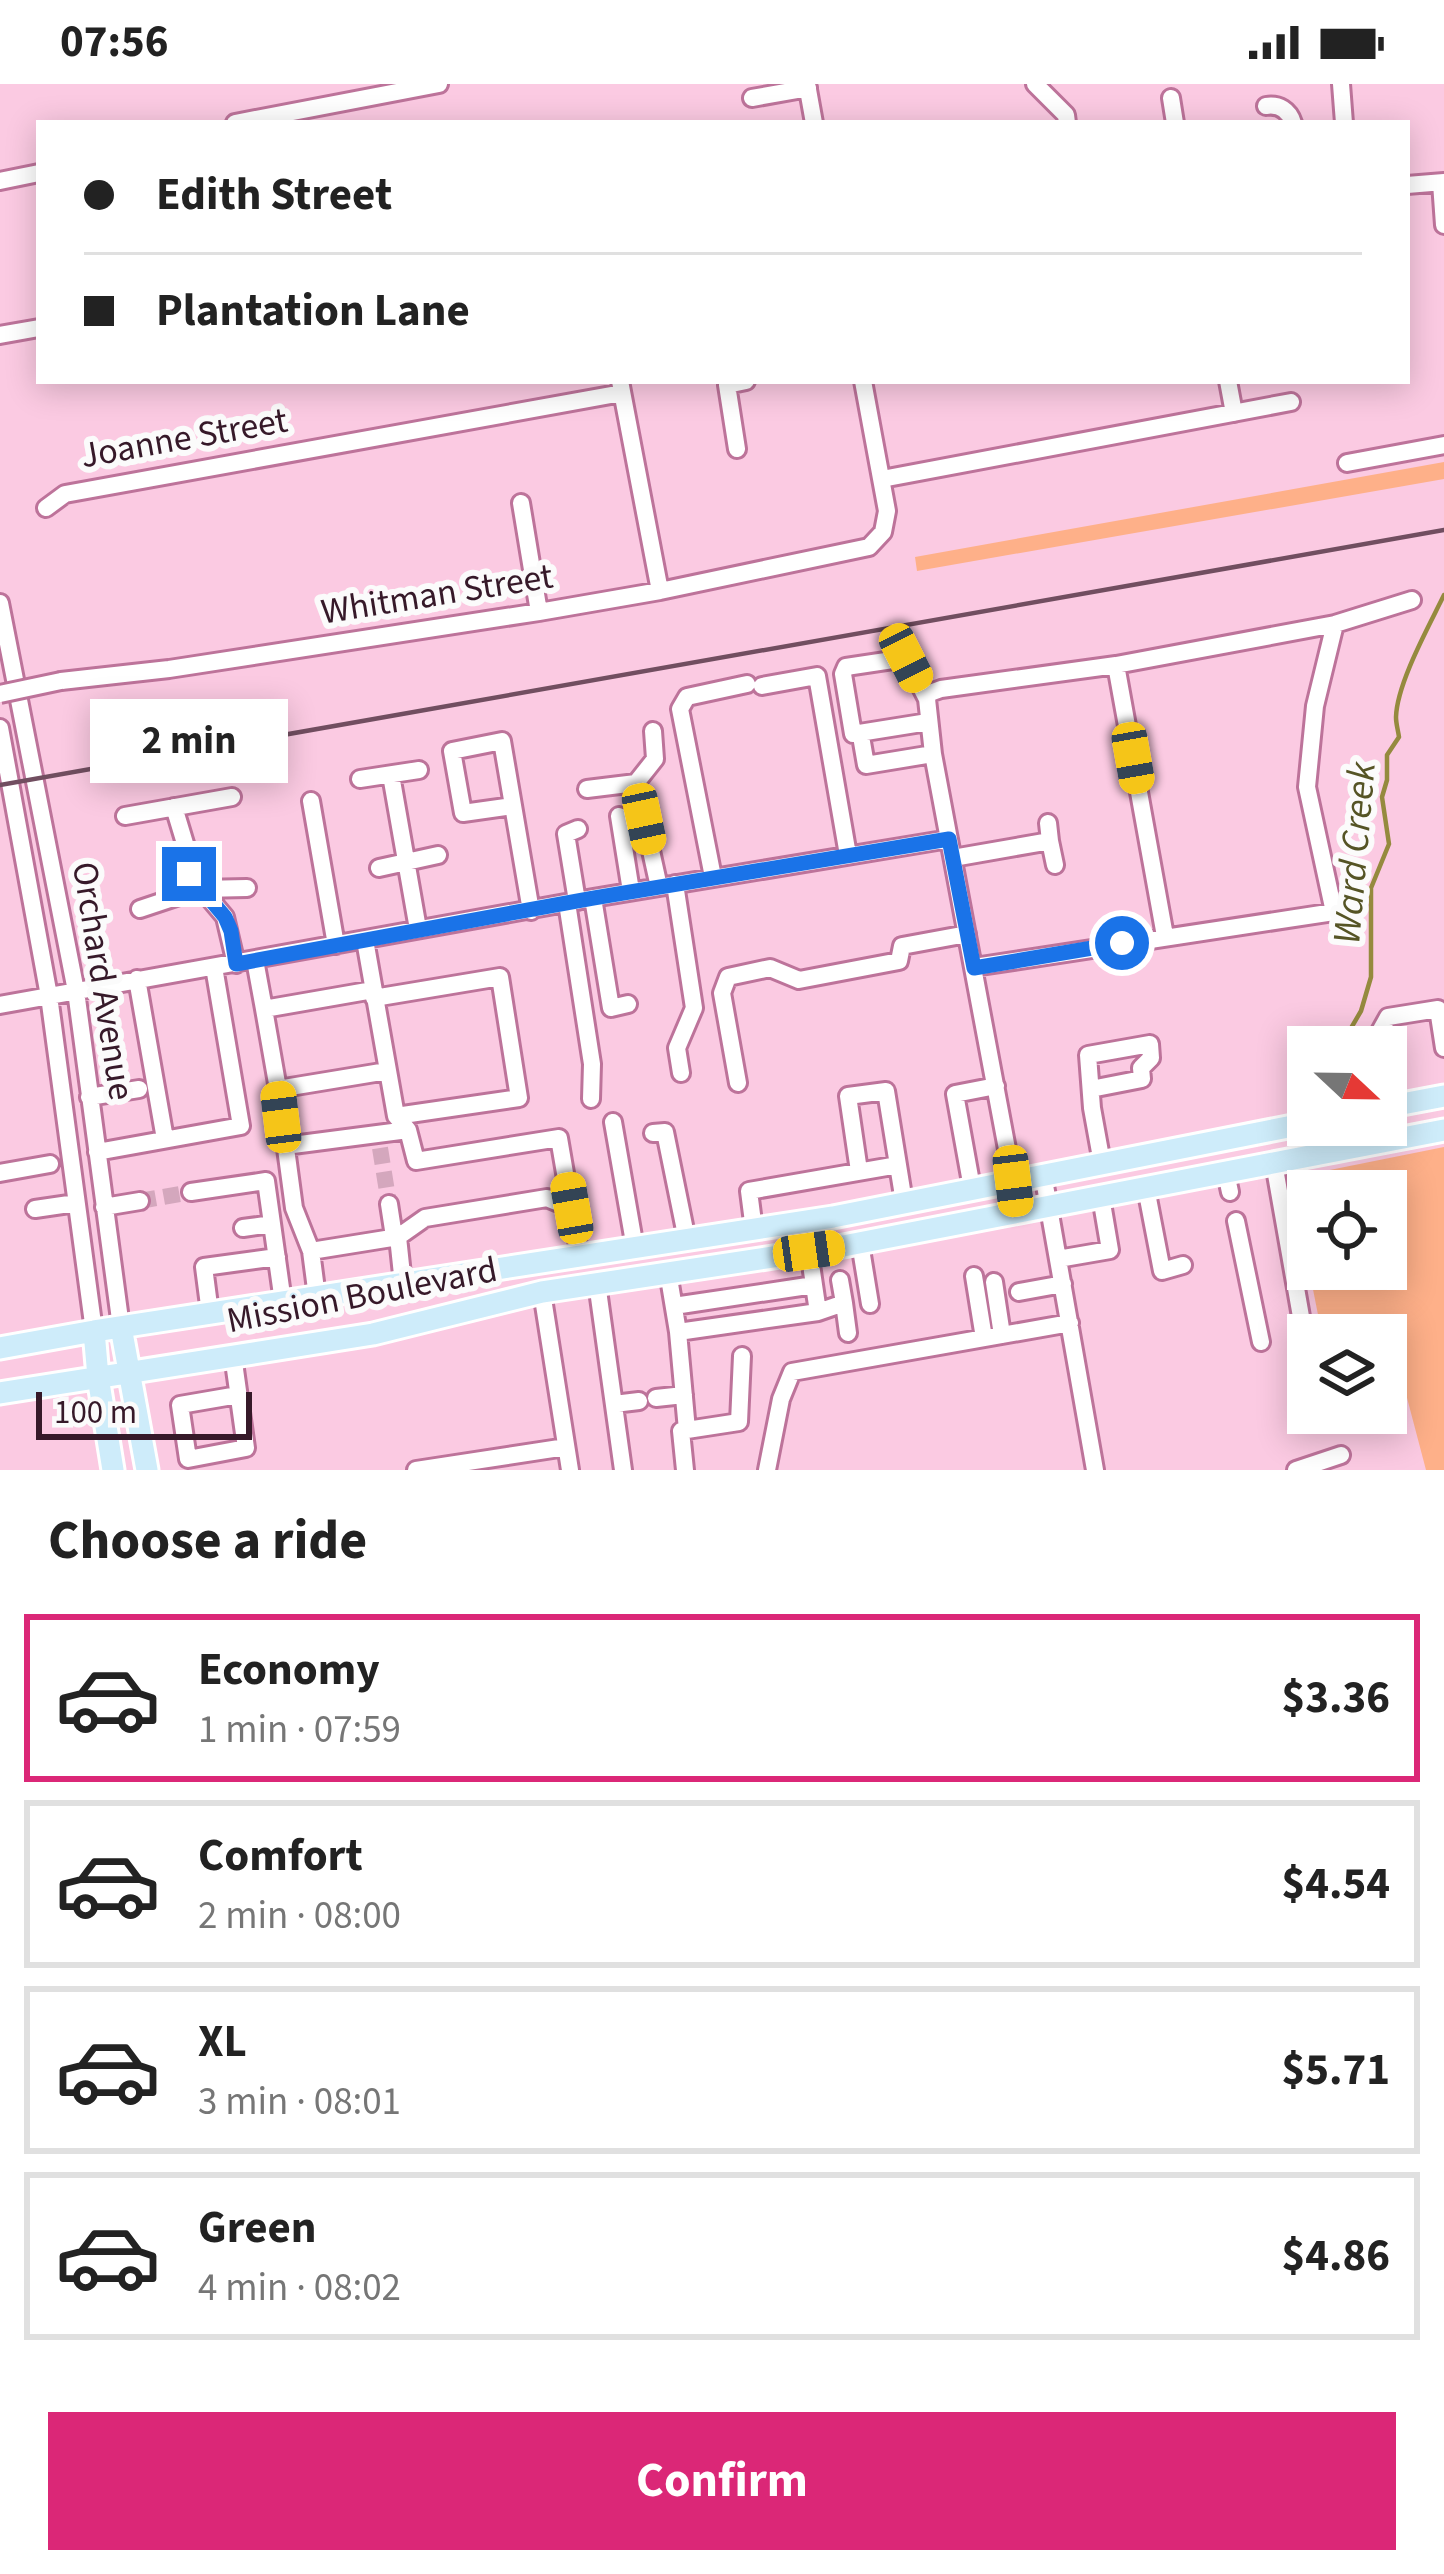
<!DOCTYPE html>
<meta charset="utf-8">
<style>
:root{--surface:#fff;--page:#f2f2f2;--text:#222;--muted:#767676;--line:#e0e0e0;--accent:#db2777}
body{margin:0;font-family:"Source Sans 3",sans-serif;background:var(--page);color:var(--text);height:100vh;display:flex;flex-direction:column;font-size:45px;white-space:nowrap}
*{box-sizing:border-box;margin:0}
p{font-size:39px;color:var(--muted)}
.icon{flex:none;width:66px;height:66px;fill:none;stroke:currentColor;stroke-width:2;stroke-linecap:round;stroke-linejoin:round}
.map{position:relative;height:1386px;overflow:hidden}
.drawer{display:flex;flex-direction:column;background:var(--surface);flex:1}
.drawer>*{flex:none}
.top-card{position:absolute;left:36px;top:36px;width:1374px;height:264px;border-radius:0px;box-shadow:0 6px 30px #0003;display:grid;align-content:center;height:264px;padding:0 48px;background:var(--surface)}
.needle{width:78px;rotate:112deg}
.fabs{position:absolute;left:1287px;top:942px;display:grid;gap:24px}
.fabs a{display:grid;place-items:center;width:120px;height:120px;border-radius:0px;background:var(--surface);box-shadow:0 6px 30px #0003;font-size:60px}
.scale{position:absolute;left:36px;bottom:30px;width:216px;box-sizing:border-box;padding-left:12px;border:6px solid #361929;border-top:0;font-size:33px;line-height:42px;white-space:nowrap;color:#361929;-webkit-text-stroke:9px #fbfbfb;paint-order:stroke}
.end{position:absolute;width:54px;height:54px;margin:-27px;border:15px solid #1a73e8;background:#fff;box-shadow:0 0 0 6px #fff}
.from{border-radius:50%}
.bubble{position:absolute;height:84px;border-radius:0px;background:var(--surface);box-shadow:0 6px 30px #0003;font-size:39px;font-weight:700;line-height:84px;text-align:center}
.car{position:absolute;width:36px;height:72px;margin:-36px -18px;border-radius:15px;box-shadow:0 0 9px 3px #0007;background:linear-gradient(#f5c518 24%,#345 0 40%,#f5c518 0 76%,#345 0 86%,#f5c518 0)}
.top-card b{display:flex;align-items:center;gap:42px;height:114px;font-size:45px}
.top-card b+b{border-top:3px solid var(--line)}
.top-card i{width:30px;height:30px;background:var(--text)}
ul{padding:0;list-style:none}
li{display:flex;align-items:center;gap:36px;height:168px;margin:0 24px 18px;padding:0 24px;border:6px solid var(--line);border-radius:0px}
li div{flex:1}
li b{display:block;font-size:45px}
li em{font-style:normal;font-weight:700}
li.selected{border-color:var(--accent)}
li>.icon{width:108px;height:108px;stroke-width:1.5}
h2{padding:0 48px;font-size:54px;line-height:144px}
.button{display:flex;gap:24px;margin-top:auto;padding:24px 48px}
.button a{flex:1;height:138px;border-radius:0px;background:var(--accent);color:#fff;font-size:48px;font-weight:700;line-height:138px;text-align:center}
.status{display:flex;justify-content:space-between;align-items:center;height:84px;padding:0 60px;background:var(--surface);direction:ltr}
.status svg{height:33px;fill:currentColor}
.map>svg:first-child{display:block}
.green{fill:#feb089}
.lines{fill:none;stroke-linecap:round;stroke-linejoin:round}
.stream{stroke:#958a3e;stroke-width:4.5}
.minor-tunnel{stroke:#d4a7bd;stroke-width:16;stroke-dasharray:16 8;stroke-linecap:butt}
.minor-casing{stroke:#bd739a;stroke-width:22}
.major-casing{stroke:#fff;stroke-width:27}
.minor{stroke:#fff;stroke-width:16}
.major{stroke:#ceecfa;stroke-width:21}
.rail{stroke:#714e60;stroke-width:4.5}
.minor-bridge-casing{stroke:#bd739a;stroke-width:22;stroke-linecap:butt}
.minor-bridge{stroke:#fff;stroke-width:16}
.route{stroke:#1a73e8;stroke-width:15}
.labels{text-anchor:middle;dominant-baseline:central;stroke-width:12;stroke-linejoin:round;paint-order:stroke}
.street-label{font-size:36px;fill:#361929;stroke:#fbfbfb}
.water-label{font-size:39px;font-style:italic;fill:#555425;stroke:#fbfbfb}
</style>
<div class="status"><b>07:56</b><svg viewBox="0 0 49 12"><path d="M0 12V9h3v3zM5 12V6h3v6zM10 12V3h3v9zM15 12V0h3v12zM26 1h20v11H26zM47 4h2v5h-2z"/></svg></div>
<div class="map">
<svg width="1444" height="1386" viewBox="0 0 1444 1386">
<rect width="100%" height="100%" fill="#fbcae2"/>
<path class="green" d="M1444,378V395L917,487L915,473Z
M1444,1063V1386H1426L1391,1253L1322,1251L1309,1185H1386V1107H1308V1181L1290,1094Z"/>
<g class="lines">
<path class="stream" d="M1340,963L1361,927L1371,893V804L1389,760L1382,713L1387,696V671L1399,653C1398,646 1396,640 1396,633C1397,599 1429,542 1444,511"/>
<path class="minor-tunnel" d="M380,1064L389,1120
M140,1117L191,1108"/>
<g class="minor-casing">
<path id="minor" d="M807,0L814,39
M1035,0L1066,31L1067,39
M1341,0L1344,39
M752,14L808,4
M1171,14L1175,39
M1266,22C1279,20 1289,26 1293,39
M235,39L439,0
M0,97L39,89
M1441,99L1444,141
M1407,101L1444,98
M0,251L39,244
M620,297L660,507
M1228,297L1234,329
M737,365L727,301L746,297
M1347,379L1444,361
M882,395L1291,318
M521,419L539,528
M46,424L65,410L622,309
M0,519L76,907L121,1243
M1116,581L1165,852
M61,597L169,585L539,528L660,507L869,463L883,448L887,427L863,297
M762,602L817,592L848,771
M927,615L930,609L941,605L1116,581L1335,540L1412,516
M928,638L853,650L843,590L846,583L906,574L927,615L933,670L1010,1081L1017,1129
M0,644L49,912L94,1247
M862,658L866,681L933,670
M391,691L418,845
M360,695L419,686
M636,699L659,803
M587,705L636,699L655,675L653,647
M311,717L336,861
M513,722L463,729L452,667L502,657L531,827
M174,723L187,766L189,790L225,833L236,880
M125,732L232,713
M619,732L631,807
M1050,757L1055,781
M953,774L1050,757L1048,739
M379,784L438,771
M713,793L680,625L687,613L747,600
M675,800L694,924L677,964L681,989
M593,814L611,924L628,920
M577,817L566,750L578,745
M567,819L592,980L591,1015
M140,825L200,805L247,804
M365,856L396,1032L408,1046L416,1077L559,1054L571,1124
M255,876L264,925
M974,883L1334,828L1307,703L1315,622L1335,540
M137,895L165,1055
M374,914L500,893L519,1014L396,1032
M0,921L593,814L949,755
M1373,960L1388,933L1438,925L1444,964
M738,999L722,909L728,893L770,884L799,896L899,877L902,862L967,850
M278,1005L387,987
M1091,1005L1142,995L1141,984L1151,974L1150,960L1088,971L1092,1024L1102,1079
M89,1013L139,1005
M613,1038L635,1164
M653,1049L665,1048L687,1156
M285,1062L408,1046
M97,1068L241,1042L214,883
M1274,1079L1303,1244
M859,1087L848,1012L886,1007L904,1118
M0,1089L50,1080
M1226,1089L1230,1108
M1043,1090L1095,1386
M972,1104L955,1010L996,1002
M1146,1104L1162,1187L1183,1181
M191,1108L266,1097L283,1218
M389,1120L393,1146L398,1153L425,1134L547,1114L571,1124L580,1172
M104,1123L140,1117
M35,1125L76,1119
M1236,1137L1261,1258
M243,1144L272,1140
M754,1146L749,1107L898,1081
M860,1159L870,1220
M311,1167L398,1153L403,1200
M1058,1175L1110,1166L1101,1113
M668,1188L678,1248L818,1228L809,1167
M974,1192L984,1254
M994,1198L1002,1251
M597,1199L623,1386
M542,1208L570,1386
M1019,1208L1063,1200
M317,1213L311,1167L294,1124L278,1005L264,925L373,906
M844,1219L848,1249
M674,1222L814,1201
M818,1228L844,1219L840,1196
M210,1229L204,1183L277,1173
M678,1248L687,1346L739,1338L742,1272
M233,1271L246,1364L188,1375L180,1321L238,1311
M656,1314L684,1311
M614,1320L639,1317
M416,1386L566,1363
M685,1386L681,1347L687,1346
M767,1386L781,1315L792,1288L1070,1239
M1296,1386L1341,1371"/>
</g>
<g class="major-casing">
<path id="major" d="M1386,1023L1444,1012
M121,1243L147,1386
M94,1247L98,1293L113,1386
M0,1264L94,1247L833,1133L1308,1039
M0,1309L373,1250L542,1208L833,1164L1444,1046"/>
</g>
<use href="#minor" class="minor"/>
<use href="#major" class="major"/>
<path class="rail" d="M0,701L1444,446"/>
<g class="minor-bridge-casing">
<path id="minor-bridge" d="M0,610L61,597"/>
</g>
<use href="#minor-bridge" class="minor-bridge"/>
</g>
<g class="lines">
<path class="route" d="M189,790L225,833L231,847L236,880L593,814L949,755L974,884L1122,859"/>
</g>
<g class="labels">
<g class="street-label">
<text transform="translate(184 354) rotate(-10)">Joanne Street</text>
<text transform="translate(437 510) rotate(-9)">Whitman Street</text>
<text transform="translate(103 897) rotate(81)">Orchard Avenue</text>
<text transform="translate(362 1211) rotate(-11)">Mission Boulevard</text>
</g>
<g class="water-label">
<text transform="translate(1355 769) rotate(-85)">Ward Creek</text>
</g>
</g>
</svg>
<div class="fabs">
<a><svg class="needle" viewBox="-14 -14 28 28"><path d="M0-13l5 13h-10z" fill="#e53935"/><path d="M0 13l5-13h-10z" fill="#767676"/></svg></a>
<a><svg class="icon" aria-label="locate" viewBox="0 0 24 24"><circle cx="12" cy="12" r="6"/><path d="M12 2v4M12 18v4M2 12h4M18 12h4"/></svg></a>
<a><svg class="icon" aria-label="layers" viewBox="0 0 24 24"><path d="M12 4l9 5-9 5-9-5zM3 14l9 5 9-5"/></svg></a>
</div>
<div class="scale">100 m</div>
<i class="end from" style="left:1122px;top:859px"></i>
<i class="end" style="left:189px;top:790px"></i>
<div class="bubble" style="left:90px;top:615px;width:198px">2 min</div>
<i class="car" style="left:906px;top:574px;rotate:153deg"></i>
<i class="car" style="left:1133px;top:674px;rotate:170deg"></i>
<i class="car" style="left:644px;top:735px;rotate:168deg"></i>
<i class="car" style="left:281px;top:1033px;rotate:353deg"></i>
<i class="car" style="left:1013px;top:1097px;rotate:173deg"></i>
<i class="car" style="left:572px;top:1124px;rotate:350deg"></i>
<i class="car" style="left:809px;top:1167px;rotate:82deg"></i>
<div class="top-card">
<b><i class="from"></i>Edith Street</b>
<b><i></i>Plantation Lane</b>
</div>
</div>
<section class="drawer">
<h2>Choose a ride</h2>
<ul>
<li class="selected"><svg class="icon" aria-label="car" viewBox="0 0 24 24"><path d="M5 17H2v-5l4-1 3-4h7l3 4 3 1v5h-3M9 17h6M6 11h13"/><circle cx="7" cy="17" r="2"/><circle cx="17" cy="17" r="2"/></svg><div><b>Economy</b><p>1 min · 07:59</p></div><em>$3.36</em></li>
<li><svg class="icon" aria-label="car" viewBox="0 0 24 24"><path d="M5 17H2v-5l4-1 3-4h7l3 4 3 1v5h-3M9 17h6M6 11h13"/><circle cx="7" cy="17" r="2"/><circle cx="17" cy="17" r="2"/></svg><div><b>Comfort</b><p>2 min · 08:00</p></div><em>$4.54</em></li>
<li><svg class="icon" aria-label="car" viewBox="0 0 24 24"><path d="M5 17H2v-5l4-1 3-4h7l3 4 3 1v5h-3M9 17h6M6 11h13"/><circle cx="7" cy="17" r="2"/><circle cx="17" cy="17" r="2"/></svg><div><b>XL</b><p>3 min · 08:01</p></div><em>$5.71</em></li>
<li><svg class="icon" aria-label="car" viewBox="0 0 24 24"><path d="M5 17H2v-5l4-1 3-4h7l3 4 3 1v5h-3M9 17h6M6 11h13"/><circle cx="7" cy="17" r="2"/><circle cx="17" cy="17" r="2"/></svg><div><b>Green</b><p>4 min · 08:02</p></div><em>$4.86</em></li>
</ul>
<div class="button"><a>Confirm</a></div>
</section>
